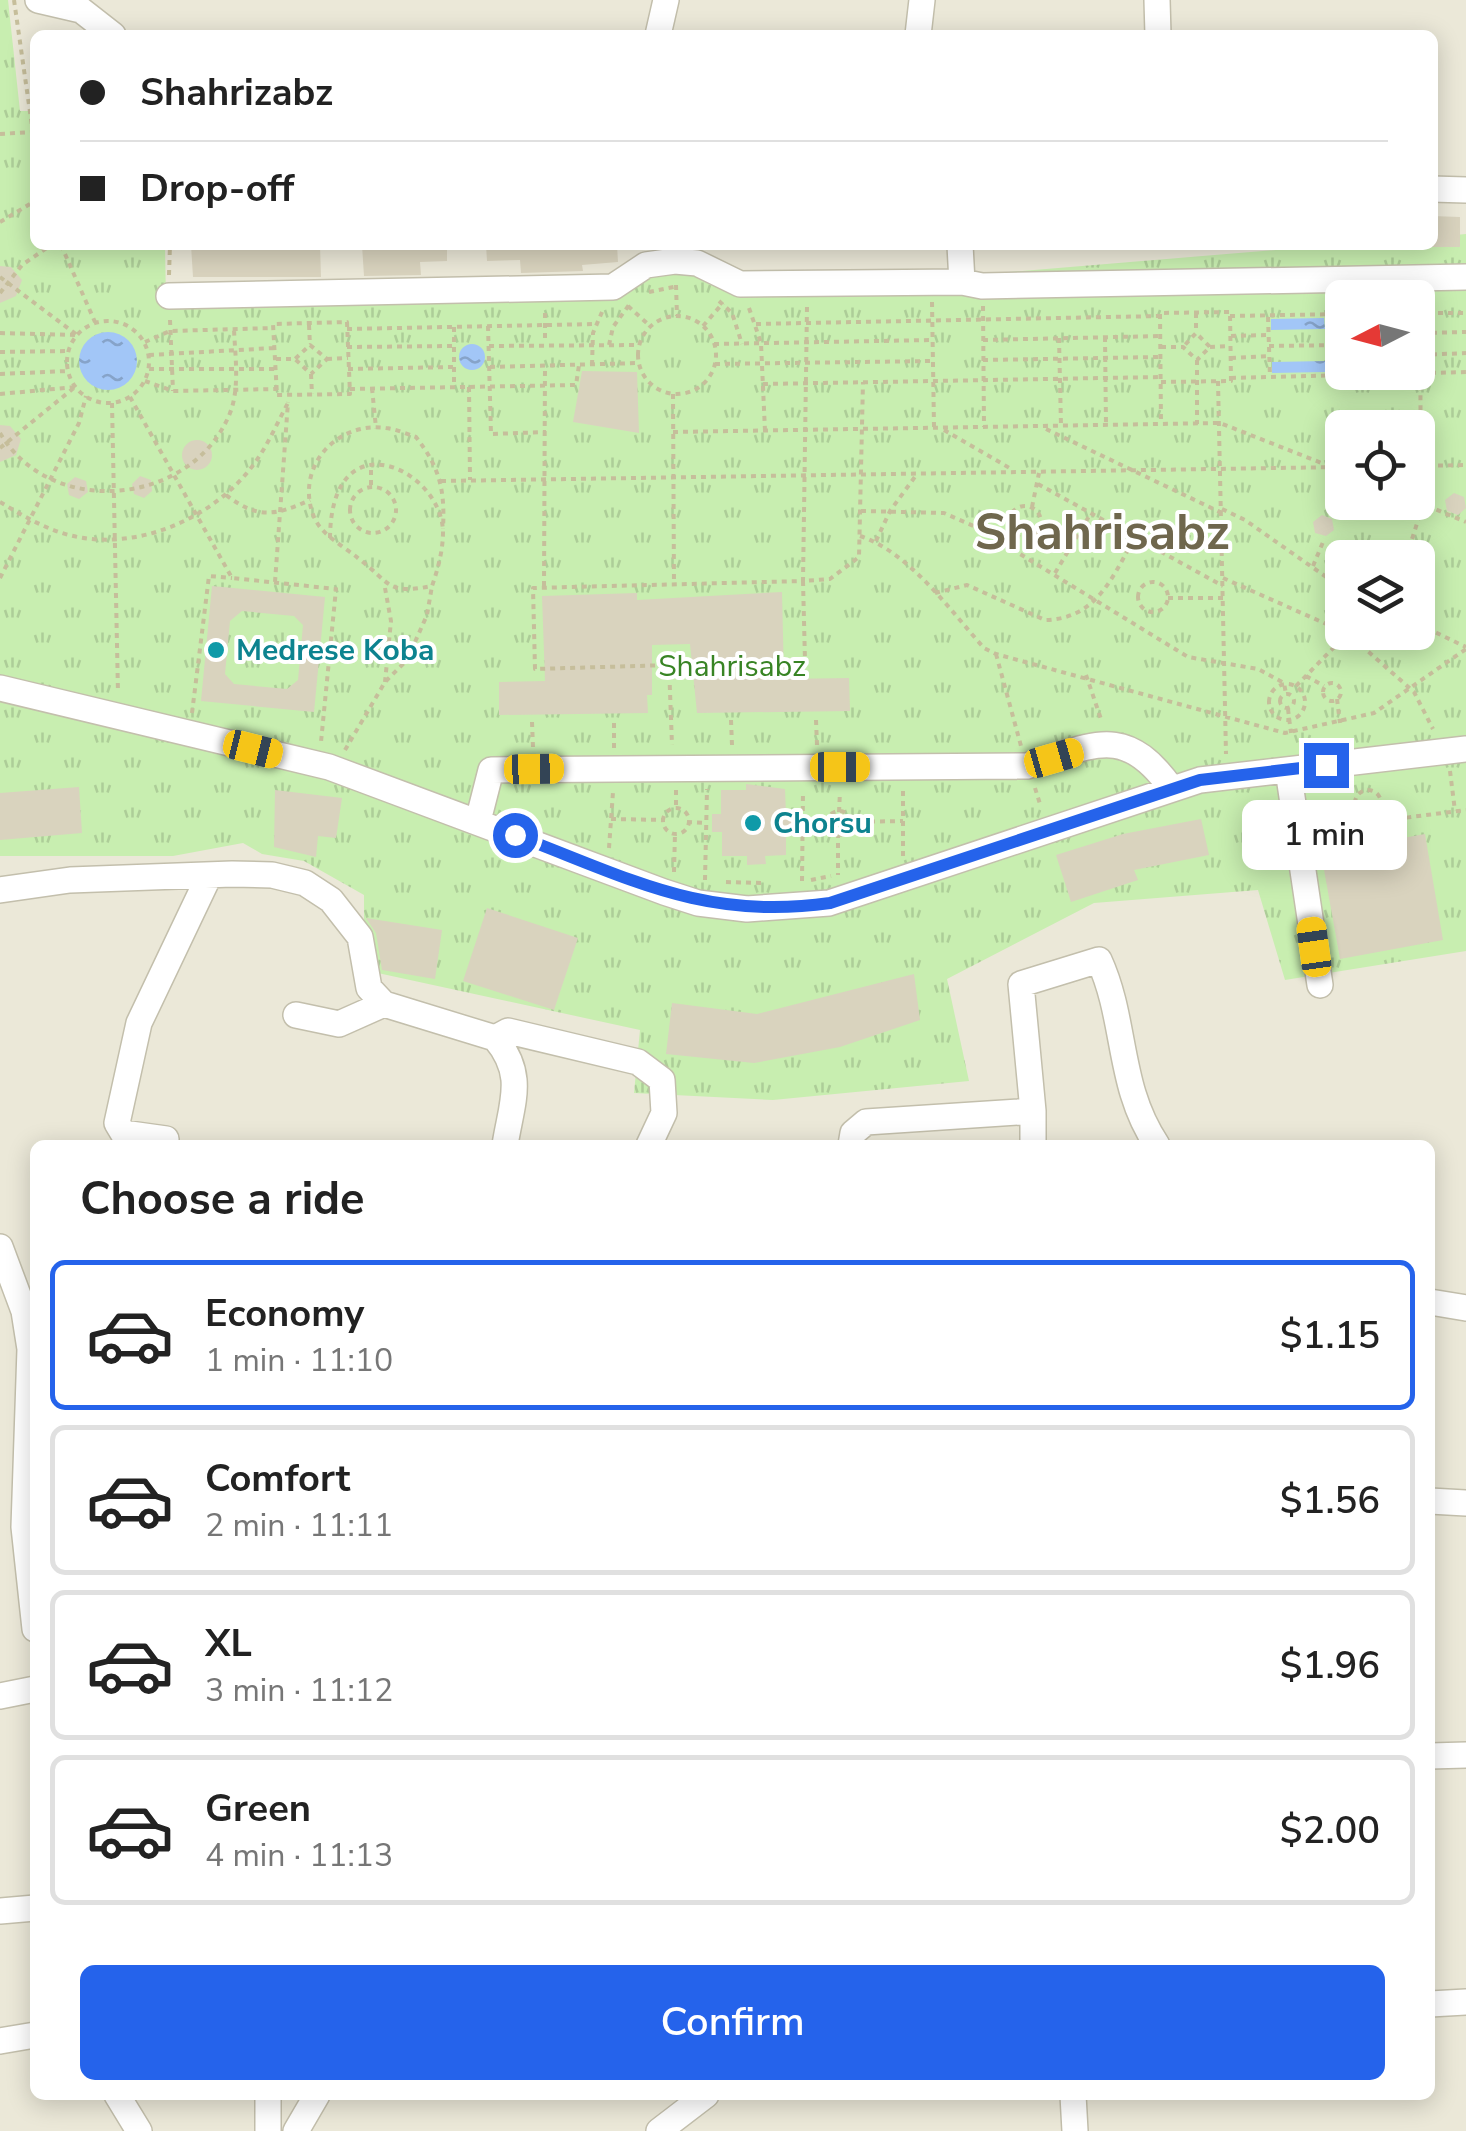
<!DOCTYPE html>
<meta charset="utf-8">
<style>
:root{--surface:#fff;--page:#f6f6f6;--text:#222;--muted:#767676;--line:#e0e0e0;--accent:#2563eb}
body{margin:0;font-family:"Nunito Sans",sans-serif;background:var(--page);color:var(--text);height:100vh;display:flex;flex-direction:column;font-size:38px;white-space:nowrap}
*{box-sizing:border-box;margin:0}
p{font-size:32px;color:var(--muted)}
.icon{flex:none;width:55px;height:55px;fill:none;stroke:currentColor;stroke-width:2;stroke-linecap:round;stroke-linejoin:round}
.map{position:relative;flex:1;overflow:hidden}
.sheet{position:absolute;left:30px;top:1140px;width:1405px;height:960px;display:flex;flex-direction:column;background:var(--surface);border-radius:15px;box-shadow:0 5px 25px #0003}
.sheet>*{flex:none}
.guide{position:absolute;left:30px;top:30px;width:1408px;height:220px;border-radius:15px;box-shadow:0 5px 25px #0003;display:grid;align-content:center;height:220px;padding:0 50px;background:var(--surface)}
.needle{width:65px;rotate:264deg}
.tools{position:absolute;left:1325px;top:280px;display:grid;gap:20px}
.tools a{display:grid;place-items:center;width:110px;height:110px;border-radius:15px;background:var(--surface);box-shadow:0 5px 25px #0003;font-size:50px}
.end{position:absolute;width:45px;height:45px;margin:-22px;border:12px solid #2563eb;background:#fff;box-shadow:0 0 0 5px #fff}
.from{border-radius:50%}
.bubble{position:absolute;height:70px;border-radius:15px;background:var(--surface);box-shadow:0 5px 25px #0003;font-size:32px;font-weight:600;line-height:70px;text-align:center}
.car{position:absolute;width:30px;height:60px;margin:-30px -15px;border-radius:12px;box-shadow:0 0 8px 2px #0007;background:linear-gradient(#f5c518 24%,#345 0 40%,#f5c518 0 76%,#345 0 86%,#f5c518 0)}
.guide b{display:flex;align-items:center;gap:35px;height:95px;font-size:38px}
.guide b+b{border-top:2px solid var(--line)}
.guide i{width:25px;height:25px;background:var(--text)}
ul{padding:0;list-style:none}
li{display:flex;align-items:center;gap:30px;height:150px;margin:0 20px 15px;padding:0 30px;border:5px solid var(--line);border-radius:15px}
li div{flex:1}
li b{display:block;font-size:38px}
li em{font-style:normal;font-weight:600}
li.selected{border-color:var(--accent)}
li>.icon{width:90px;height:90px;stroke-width:1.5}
h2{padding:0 50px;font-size:45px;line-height:120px}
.cta{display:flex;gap:20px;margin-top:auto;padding:20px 50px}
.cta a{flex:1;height:115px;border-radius:15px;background:var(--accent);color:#fff;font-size:40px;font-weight:600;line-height:115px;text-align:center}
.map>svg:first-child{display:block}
.residential{fill:#ebe8d8;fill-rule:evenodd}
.park{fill:url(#park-tufts);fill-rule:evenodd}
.water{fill:url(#water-ripples)}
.building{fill:#d9d3be;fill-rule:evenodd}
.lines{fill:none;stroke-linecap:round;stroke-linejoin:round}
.minor-casing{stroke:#c3bfac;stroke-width:28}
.path{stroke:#c6be9b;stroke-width:4;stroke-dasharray:5 5;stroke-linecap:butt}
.minor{stroke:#fff;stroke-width:25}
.route{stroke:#2563eb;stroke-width:12}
.culture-dot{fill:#0f9aa8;stroke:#fff;stroke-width:4}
.labels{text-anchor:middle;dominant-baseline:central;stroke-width:8;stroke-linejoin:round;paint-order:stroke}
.culture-label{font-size:30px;font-weight:bold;fill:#0d838f;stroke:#fff;text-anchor:start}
.park-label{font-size:30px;fill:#388424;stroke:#fff}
.town-label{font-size:50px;font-weight:bold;fill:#6f674d;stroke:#fff}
</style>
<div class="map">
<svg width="1466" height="2131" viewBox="0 0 1466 2131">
<defs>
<pattern id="park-tufts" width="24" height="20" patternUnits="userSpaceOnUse" patternTransform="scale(2.5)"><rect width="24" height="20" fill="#c8eeb0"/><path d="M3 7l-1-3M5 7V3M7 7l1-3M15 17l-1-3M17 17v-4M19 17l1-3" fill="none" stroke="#adcd98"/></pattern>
<pattern id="water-ripples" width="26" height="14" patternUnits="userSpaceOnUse" patternTransform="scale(2.5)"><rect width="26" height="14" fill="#a2c6f7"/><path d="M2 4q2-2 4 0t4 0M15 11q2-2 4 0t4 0" fill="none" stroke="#86a3c9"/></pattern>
</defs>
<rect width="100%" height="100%" fill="#f6f5ea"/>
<path class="residential" d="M0,0H1466V2131H0ZM35,35H1432V245H35ZM1342,298H1418V372H1342ZM1342,428H1418V502H1342ZM1342,558H1418V632H1342ZM35,1145H1430V2095H35Z"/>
<path class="park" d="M0,0H8L20,111H35V245H165L166,300L615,292L654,270L714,275L949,277L1335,245H1432L1433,237L1466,234V951L1285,980L1258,890L1094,903L947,979L969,1081L773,1100L634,1093L640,1030L364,970V895L304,861L262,854L243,843L173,856H0ZM1342,298H1418V372H1342ZM1342,428H1418V502H1342ZM1342,558H1418V632H1342Z"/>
<path class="water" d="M1324,318L1325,329L1271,330V319Z
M79 361a29 29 0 1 1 58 0a29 29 0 1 1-58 0Z
M459 357a13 13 0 1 1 26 0a13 13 0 1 1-26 0Z
M1326,361V372L1272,373V362Z"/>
<path class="building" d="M1432,216L1460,217V247H1432Z
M191,245H320L321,277H193Z
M362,245H447V261L420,262L421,275L364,276Z
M486,245H617L618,262L582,265L583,271L521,273L520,260L487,261Z
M0,266L11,267L22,280L16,296L0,303Z
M582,371L637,372L639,433L573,422Z
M0,425L10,426L21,439L16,455L0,462Z
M182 455a15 15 0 1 1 30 0a15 15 0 1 1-30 0Z
M140,476L151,480L152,491L144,498L134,494L132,484Z
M75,477L86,481L88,492L79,499L69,495L67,484Z
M1454,493L1464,497L1466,508L1458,515L1447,511L1445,500Z
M1322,515L1332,519L1334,530L1326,536L1315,533L1313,522Z
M212,586L325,597L314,712L201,701ZM242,611L294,616L303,625L298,680L287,689L234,684L225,674L230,621Z
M782,592L784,679L849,678L850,711L697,713L690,644L652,645V695H647L648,713L499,715V682L545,681L542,596L637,593V600Z
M746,784L785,789L786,814H795V832H786V855L765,856L766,864L747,865V856H722V832H712V814H721V790H746Z
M79,787L82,833L0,840V793Z
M275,790L342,798L336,838L318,836L316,857L274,847Z
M1201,819L1209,855L1134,870L1138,880L1071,902L1056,855L1123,834Z
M1425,834L1443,940L1340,959L1321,853Z
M487,908L578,938L554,1010L463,981Z
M366,918L442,930L435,979L382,970L376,933Z
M914,974L920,1020L840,1047L754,1063L666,1054L672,1003L757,1014Z"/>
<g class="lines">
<g class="minor-casing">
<path id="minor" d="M38,0L81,10L113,35
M1157,0L1158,35
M658,35L666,0
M918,35L922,0
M1432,189L1466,190
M960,245L962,282L982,286L1466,277
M169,296L613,287L646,265L675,261L697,263L740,284L962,282
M0,688L329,767L664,892L698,903L747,909L829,903L1200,780L1466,749
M1288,770L1320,985
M478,821L491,770L1027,766C1092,746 1124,722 1171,788
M0,890L70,880L232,874L272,875L305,883L331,900L360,937L369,988L384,1004L495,1038
M296,1015L339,1024L384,1004
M1033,1111V1145
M166,1139L123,1133L117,1123L139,1023L209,876
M505,1145C512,1101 526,1075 495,1038L508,1031L638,1062L662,1080L664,1113L649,1145
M851,1145L853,1133L866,1122L1033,1111L1021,984L1099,960C1127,1021 1117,1086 1157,1145
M0,1247L24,1311L30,1349L24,1527L35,1629
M1430,1302L1466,1308
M1430,1501L1466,1503
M0,1696L35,1689
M1430,1756L1466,1755
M0,1911L35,1908
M1430,2004L1466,2002
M0,2041L35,2035
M117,2095L139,2131
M268,2095V2131
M1073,2095L1075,2131
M296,2131L317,2095
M659,2131L706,2095"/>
</g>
<path class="path" d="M14,0L35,147
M0,134L32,132
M0,222L35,201
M61,245L95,322
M169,275L170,245
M0,277L77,335
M676,285L677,316
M649,292L678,286
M0,293L22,265L51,245
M719,301L732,313L742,344
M932,302L934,427
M628,306L650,326
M983,306L984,427
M807,307L803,581L830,579L859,557L863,382
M749,308L761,343L765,431
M545,313V343
M1196,313V333
M1418,313H1466
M1230,316L1342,314
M638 355a39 39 0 1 1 78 0a39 39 0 1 1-78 0Z
M1268,317L1270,377
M170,320L173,391
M67 362a41 41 0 1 1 82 0a41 41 0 1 1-82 0Z
M347,322L350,394L277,395L273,324Z
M756,324L1160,316
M309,325L310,345
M488,326L491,434L546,432
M703,326L723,303
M454,327V387
M347,329L596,324
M0,333L75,335
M1422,333L1466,332
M1231,336L1268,335
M1105,337L1106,425
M1059,338L1061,426
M983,340L1161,336
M145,342L170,331L273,328
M714,344L933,340
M609,345L613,327L629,305
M489,346L639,345
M1269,346L1342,345
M347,347L454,346
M1161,347H1183L1197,360L1210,347L1196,333L1183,347
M1210,347L1230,346
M0,352L69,351
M149,355L274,348
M1422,355L1466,353
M1231,358L1269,356
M276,359H295L311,374L327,359L310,345L295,359
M327,359L348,358
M983,360L1159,357
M1197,360V424
M715,364L933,361
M592,365L593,333L602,312
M490,367L639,363
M149,369H274
M348,369L454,367
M0,374L68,371
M311,374L312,394
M1231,378L1466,372
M145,381L173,391L277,389
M1218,381L1226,754
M1161,382L1231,381L1230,312L1160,313L1161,424
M763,384L1161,377
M469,387L470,480
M372,388L376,428
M350,389L576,385L579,365
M0,394L75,387
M673,394L674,584
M130,397L232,578L336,589L321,742
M112,403L118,693
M1046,429L1222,513
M944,430L1013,470
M673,432L1220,423L1342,471
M0,433C51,520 193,506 230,413C240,388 235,355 234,329
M0,448L75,387
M1418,466L1466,465
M441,481L1342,467
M1038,484L1223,586
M371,485V465
M350 510a23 23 0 1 1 46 0a23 23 0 1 1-46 0Z
M226,495C257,519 275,516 310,500
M0,502C20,514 40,526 62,533C131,555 213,520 254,464C268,445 277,423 288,403
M1418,502L1466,522
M1009 522a16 16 0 1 1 32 0a16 16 0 1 1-32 0Z
M1032,507L1039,473
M1222,509L1245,520L1342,588
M861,511L944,513L976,527L1188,657L1258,669L1284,683L1286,694
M1039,528L1071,544
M860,536C910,553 949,609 984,648L996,654L1285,733L1374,713L1466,649
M330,538C331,416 442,469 443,532C443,550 438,569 432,586C386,595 391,583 359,559C344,546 322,536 314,517C294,468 336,421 386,428C396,429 407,434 416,437C440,468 445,490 443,529
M876,541L890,511L917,474
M1406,558L1421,511L1420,300
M1313,566L1323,542
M1055,573L1091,513
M0,578L79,423L86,396
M1223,578L1342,631
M803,581L805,661L535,669L533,588Z
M275,582L288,402
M1138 597a15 15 0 1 1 30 0a15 15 0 1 1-30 0Z
M544,586L545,366
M385,588L391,621L385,682
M935,593L967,585L1045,620C1097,619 1113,576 1135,537
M1168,598H1223
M1418,624L1466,647
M1346,632L1414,692L1433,729
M996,654L1021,746
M669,665L672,745
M1086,675L1102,722
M1306,676L1324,686
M1323 692a9 9 0 1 1 18 0a9 9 0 1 1-18 0Z
M1269 702a18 18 0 1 1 36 0a18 18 0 1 1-36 0Z
M1296,686L1349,632
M1280 701a7 7 0 1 1 14 0a7 7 0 1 1-14 0Z
M1337,699L1340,723
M1288,709L1291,733
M192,713L209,576L232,578
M731,720L732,745
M816,720L817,745
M532,722L533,747
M614,723V748
M345,750L385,682L407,660L427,615L432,586
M1450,771L1455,811
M1035,788L1041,807
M676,790V810
M1355 803a13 13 0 1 1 26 0a13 13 0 1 1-26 0Z
M663 821a13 13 0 1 1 26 0a13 13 0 1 1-26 0Z
M827 823a12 12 0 1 1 24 0a12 12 0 1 1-24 0Z
M839,812L840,792
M611,819L665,820
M687,822L706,823
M803,822L828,823
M850,822L903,821
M1317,829L1466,810
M838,833V875
M609,848L613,792
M903,856V787
M674,872L675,833
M705,880L707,789
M811,880L831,876
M802,881L803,791
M726,882L762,883"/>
<use href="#minor" class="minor"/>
</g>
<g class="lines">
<path class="route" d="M515,835C629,878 704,921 830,903L1200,780L1326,765"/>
</g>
<g class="culture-dot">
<circle cx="216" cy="650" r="10"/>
<circle cx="753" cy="823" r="10"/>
</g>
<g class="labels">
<g class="culture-label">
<text x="236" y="650">Medrese Koba</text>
<text x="773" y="823">Chorsu</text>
</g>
<g class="park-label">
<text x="732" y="666">Shahrisabz</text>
</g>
<g class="town-label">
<text x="1102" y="532">Shahrisabz</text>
</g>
</g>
</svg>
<div class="tools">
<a><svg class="needle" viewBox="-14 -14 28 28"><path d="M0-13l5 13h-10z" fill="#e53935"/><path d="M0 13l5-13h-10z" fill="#767676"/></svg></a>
<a><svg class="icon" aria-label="locate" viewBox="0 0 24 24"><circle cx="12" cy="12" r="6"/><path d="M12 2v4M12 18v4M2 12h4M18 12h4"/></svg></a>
<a><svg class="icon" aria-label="layers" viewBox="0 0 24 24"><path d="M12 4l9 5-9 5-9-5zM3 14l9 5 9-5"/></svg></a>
</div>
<i class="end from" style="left:515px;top:835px"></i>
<i class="end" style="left:1326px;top:765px"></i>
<div class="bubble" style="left:1242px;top:800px;width:165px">1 min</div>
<i class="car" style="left:253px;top:749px;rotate:104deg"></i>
<i class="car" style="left:1054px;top:758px;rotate:74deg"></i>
<i class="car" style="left:840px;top:767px;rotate:90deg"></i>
<i class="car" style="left:534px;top:769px;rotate:89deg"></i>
<i class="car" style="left:1314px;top:947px;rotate:352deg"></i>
<div class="guide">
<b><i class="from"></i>Shahrizabz</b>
<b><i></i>Drop-off</b>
</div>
<section class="sheet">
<h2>Choose a ride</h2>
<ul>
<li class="selected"><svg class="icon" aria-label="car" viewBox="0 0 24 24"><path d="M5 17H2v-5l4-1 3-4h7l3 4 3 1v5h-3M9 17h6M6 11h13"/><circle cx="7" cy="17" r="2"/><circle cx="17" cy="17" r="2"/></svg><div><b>Economy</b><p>1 min · 11:10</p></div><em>$1.15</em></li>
<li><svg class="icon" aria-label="car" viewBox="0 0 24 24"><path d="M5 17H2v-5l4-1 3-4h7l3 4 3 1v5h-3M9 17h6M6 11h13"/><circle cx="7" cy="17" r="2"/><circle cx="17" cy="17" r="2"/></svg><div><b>Comfort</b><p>2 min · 11:11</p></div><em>$1.56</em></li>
<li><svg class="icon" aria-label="car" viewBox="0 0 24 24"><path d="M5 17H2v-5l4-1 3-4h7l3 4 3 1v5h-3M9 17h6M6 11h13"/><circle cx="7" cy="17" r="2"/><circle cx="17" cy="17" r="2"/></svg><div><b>XL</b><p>3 min · 11:12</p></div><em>$1.96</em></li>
<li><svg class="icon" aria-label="car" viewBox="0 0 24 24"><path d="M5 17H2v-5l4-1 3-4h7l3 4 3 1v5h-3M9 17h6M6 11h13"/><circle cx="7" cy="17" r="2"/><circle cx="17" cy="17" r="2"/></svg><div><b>Green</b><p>4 min · 11:13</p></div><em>$2.00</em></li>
</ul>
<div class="cta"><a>Confirm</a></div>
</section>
</div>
